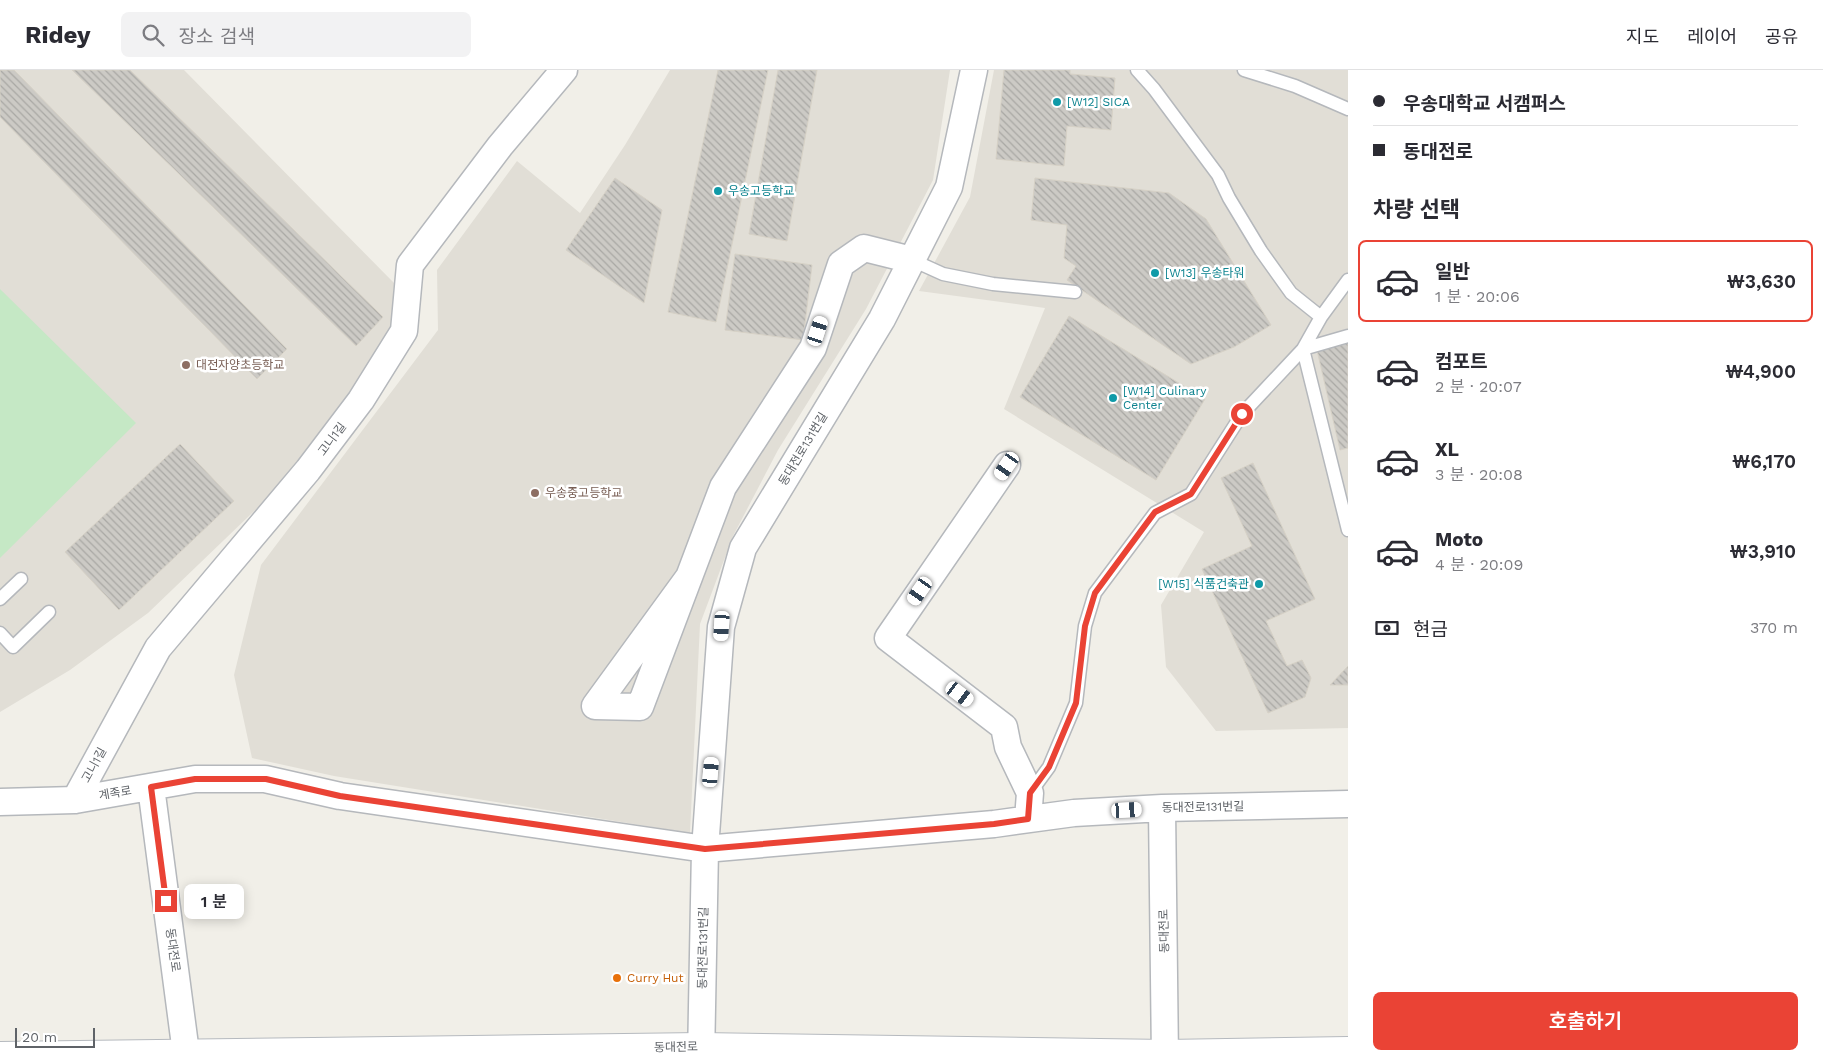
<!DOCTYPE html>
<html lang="ko">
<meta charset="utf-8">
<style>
:root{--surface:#fff;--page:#f2f2f3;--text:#2b2b33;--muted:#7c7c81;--line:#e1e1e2;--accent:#ea4335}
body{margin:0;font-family:"Work Sans","Noto Sans KR",sans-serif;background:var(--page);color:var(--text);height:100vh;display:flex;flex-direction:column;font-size:19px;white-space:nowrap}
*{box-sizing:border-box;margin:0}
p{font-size:16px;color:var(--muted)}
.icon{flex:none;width:28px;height:28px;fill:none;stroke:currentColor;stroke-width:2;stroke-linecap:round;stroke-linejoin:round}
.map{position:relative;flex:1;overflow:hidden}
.drawer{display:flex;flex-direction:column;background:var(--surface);width:475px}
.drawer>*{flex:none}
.hud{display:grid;align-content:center;height:110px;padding:0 25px;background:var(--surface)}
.scale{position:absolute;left:15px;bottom:12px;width:80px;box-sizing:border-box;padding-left:5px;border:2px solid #5f6368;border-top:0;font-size:14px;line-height:18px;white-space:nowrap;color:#5f6368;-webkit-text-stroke:4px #fff;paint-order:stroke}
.end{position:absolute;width:22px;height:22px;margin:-11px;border:6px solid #ea4335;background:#fff;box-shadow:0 0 0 2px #fff}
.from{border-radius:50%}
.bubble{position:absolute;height:35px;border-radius:8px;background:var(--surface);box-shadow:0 2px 12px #0003;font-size:16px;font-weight:600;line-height:35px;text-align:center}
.car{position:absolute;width:15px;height:30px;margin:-15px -8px;border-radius:6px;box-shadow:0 0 4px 1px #0007;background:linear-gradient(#fff 24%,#345 0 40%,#fff 0 76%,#345 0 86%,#fff 0)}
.hud b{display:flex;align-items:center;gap:18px;height:48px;font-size:19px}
.hud b+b{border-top:1px solid var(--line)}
.hud i{width:12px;height:12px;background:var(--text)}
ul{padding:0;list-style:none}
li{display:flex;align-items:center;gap:15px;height:82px;margin:0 10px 8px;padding:0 15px;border:2px solid transparent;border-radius:8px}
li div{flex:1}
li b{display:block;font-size:19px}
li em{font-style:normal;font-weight:600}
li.on{border-color:var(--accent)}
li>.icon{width:45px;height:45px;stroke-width:1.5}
h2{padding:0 25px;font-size:22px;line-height:60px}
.pay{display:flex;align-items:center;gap:12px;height:55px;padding:0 25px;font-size:19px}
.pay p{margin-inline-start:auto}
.button{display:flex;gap:10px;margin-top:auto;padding:10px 25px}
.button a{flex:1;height:58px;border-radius:8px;background:var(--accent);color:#fff;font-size:20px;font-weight:600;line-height:58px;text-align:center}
header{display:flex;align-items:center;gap:30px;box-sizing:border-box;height:70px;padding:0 25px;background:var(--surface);border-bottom:1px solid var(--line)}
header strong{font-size:24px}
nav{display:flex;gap:28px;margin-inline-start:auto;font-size:18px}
.search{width:350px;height:45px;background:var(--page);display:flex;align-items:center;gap:12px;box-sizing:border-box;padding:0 18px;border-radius:8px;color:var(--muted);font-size:19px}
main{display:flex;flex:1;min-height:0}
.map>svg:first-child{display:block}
.education{fill:#e1ded6}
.garden{fill:#c5e8c5}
.building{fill:url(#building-back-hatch);stroke:#d6d1c6}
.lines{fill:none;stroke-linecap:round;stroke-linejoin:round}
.service-casing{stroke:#b5b8bc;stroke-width:15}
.minor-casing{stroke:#b5b8bc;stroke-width:29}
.secondary-casing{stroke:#b6babf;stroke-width:30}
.service{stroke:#fff;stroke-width:12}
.minor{stroke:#fff;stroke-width:26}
.secondary{stroke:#fff;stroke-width:28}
.route{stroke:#ea4335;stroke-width:6}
.culture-dot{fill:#0f9aa8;stroke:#fff;stroke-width:2}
.education-dot{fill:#8d6e63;stroke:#fff;stroke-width:2}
.food-dot{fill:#e8710a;stroke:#fff;stroke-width:2}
.labels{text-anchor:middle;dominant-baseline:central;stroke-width:5;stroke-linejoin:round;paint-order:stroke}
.culture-label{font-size:12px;fill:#0d838f;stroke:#fff;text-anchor:start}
.education-label{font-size:12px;fill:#785e54;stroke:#fff;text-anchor:start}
.street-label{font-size:12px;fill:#5f6368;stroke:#fff}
.food-label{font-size:12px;fill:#c56008;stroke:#fff;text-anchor:start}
</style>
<header>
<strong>Ridey</strong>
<div class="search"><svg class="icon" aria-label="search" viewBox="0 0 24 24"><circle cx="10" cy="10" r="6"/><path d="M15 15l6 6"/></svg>장소 검색</div>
<nav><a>지도</a><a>레이어</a><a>공유</a></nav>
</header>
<main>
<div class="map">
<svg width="1348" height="990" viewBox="0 0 1348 990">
<defs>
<pattern id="building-back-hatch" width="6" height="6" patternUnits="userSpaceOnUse" patternTransform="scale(1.25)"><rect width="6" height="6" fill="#cccac5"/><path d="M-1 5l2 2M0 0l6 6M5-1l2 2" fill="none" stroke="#a9a8a4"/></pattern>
</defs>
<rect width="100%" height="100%" fill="#f1efe8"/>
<path class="education" d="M0,0H184L394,213L393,261L300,397L148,543L70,600L0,642Z
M670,0H950L933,110L866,239L778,380L733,466L700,554L690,763L334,706L252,688L234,605L261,495L438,260L437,200L517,91L580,143L625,75Z
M994,0H1348V658L1216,661L1166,597L1161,535L1204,462L1004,339L1045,238L919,221L970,127Z"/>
<path class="garden" d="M0,219L136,353L0,488Z"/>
<path class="building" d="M0,0H14L287,279L257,309L0,47Z
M72,0H130L383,247L356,276Z
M718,0H768L716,252L668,242Z
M778,0H817L787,171L749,164Z
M1004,0H1070V4L1115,8L1111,60L1067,56L1064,96L996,89Z
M615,108L662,140L644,233L566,180Z
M1035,108L1169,123L1206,149L1271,255L1234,277L1191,294L1067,210L1076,196L1064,188L1067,155L1031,150Z
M735,184L812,195L803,270L725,260Z
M1069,246L1205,329L1156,410L1020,327Z
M1348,273V378L1340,380L1317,280Z
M180,374L234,431L119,540L65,482Z
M1253,393L1315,529L1266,551L1287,596L1302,590L1311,608L1305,627L1268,643L1202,499L1252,476L1221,408Z
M1348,596V615H1330Z"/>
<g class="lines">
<g class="service-casing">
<path id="service" d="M1137,0L1154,19L1218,105L1229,128L1261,181L1291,223L1321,247
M1244,0L1295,16L1348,39
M912,190L943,204L993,214L1075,222
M1348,266L1303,279L1348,460
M0,529L21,509
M0,563L13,577L49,542
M1030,723L1049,697L1076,633L1085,556L1095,523L1155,443L1191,424L1242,344L1303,279L1321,247L1348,210"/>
</g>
<g class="minor-casing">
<path id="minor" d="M1007,395L888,568L1004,657L1008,677L1030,723L1028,749
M689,507L595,636L640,637L723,417L813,278L841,194L864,178L912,190
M151,717L186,983
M75,730L158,578L308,400L361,330L404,261L410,195L500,76L564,0
M0,732L75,730L195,709H265L340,726L705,779L994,754L1074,743L1162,738L1348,734
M1162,738L1165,990
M701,990L705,779L721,557L743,478L882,249L949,117L974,0"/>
</g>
<g class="secondary-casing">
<path id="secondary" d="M0,986L701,977L1166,984L1348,981"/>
</g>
<use href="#service" class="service"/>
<use href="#minor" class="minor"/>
<use href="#secondary" class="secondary"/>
</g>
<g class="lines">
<path class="route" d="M166,831L151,717L195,709H266L340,726L705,779L994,754L1028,749L1030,723L1049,697L1076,633L1085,556L1095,523L1155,442L1191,424L1242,344"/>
</g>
<g class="culture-dot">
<circle cx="1057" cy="32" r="5"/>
<circle cx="718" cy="121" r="5"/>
<circle cx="1155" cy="203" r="5"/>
<circle cx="1113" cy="328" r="5"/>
<circle cx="1259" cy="514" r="5"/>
</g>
<g class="education-dot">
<circle cx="186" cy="295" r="5"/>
<circle cx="535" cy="423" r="5"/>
</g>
<circle class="food-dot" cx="617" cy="908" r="5"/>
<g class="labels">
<g class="culture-label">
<text x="1067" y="32">[W12] SICA</text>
<text x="728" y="121">우송고등학교</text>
<text x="1165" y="203">[W13] 우송타워</text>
<text x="1123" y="321">[W14] Culinary<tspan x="1123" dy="14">Center</tspan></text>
<text x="1249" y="514" text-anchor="end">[W15] 식품건축관</text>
</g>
<g class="education-label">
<text x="196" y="295">대전자양초등학교</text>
<text x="545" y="423">우송중고등학교</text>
</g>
<g class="street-label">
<text transform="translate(332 369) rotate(-53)">고니1길</text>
<text transform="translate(803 379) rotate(-59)">동대전로131번길</text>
<text transform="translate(94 695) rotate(-61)">고니1길</text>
<text transform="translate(115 723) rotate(-10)">계족로</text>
<text transform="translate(1203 737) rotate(-1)">동대전로131번길</text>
<text transform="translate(1164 861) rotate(-91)">동대전로</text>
<text transform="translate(703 878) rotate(-89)">동대전로131번길</text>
<text transform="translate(173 880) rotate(82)">동대전로</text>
<text transform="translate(676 977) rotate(-1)">동대전로</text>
</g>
<g class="food-label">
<text x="627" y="908">Curry Hut</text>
</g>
</g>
</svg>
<div class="scale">20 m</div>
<i class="end from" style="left:1242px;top:344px"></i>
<i class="end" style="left:166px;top:831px"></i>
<div class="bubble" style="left:184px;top:814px;width:60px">1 분</div>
<i class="car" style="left:818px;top:261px;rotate:18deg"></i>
<i class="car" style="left:1007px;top:396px;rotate:215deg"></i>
<i class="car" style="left:920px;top:521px;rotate:215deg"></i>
<i class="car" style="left:722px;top:556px;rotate:184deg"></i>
<i class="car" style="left:960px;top:624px;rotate:127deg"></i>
<i class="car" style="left:711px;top:702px;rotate:5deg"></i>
<i class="car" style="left:1127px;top:740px;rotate:87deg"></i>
</div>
<section class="drawer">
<div class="hud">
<b><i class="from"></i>우송대학교 서캠퍼스</b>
<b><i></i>동대전로</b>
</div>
<h2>차량 선택</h2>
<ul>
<li class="on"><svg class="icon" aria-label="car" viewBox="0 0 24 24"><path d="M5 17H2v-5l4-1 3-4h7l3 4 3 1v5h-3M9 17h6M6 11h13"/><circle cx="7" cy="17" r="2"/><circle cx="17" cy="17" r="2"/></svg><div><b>일반</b><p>1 분 · 20:06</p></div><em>₩3,630</em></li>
<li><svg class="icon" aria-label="car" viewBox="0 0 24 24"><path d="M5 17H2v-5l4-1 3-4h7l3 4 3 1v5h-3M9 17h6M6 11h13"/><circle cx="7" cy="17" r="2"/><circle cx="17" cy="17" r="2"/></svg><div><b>컴포트</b><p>2 분 · 20:07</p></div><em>₩4,900</em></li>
<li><svg class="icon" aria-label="car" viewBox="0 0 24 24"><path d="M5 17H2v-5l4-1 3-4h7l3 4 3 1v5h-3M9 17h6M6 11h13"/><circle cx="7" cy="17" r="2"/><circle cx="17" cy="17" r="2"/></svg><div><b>XL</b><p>3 분 · 20:08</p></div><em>₩6,170</em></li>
<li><svg class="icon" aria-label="car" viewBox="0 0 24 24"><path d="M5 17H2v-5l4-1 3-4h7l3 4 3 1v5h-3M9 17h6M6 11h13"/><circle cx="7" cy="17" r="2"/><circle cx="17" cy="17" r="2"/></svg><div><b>Moto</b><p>4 분 · 20:09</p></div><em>₩3,910</em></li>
</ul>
<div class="pay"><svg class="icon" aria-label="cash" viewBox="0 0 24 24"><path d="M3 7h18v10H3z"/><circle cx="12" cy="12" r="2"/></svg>현금<p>370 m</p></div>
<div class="button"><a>호출하기</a></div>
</section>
</main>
